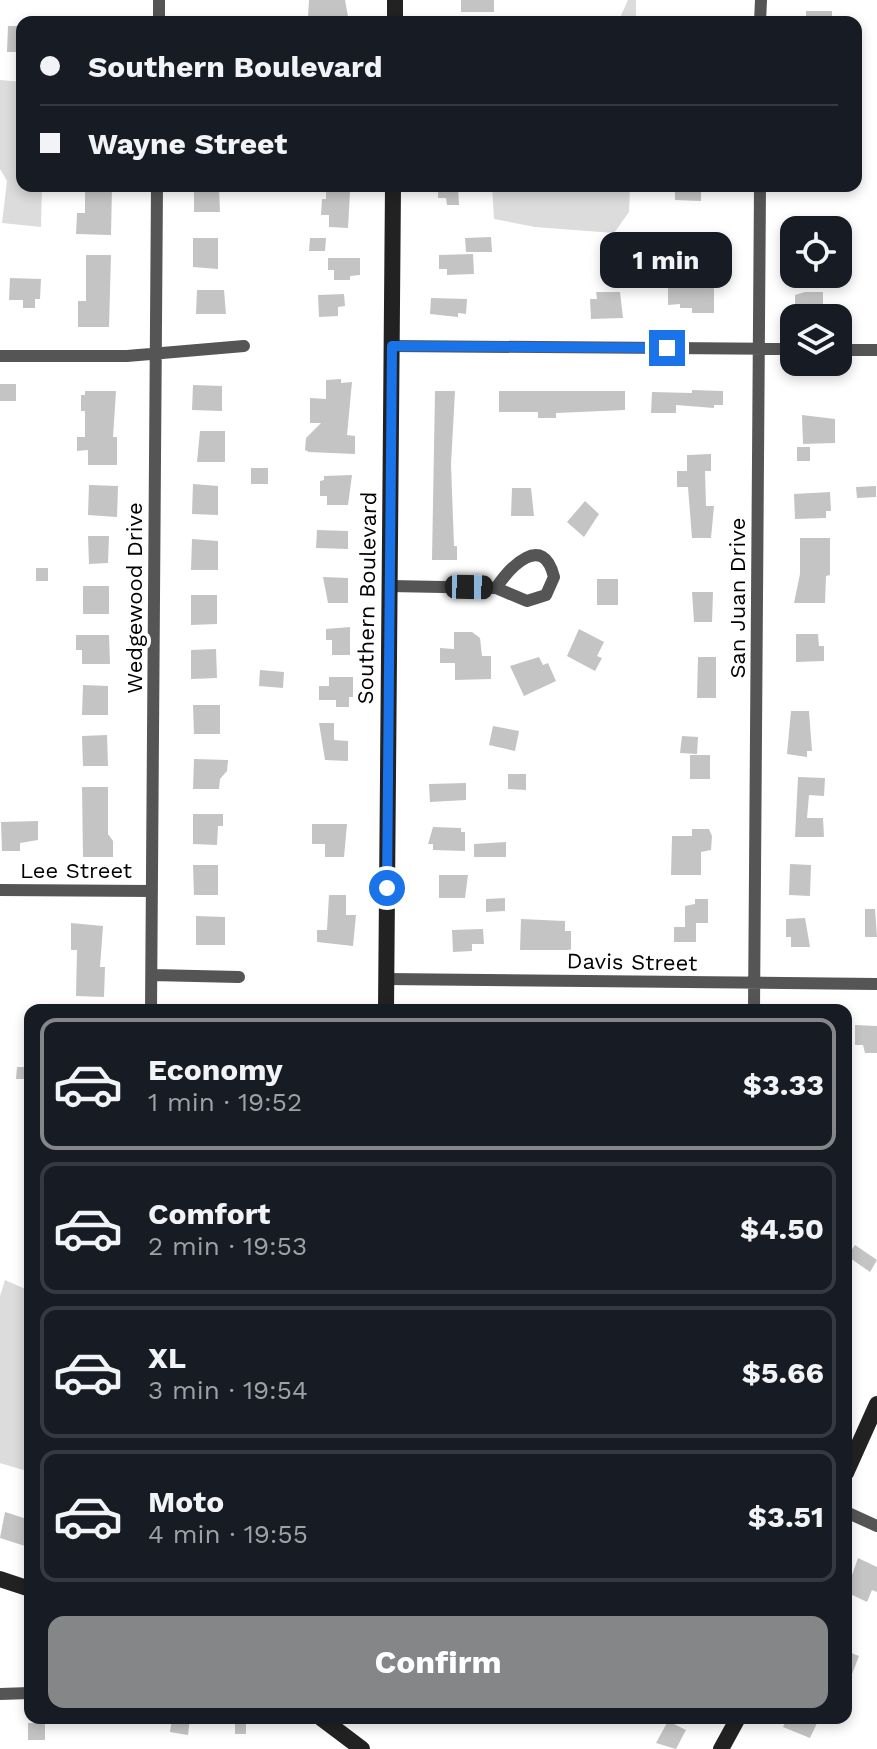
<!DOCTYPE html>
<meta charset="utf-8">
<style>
:root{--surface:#171b24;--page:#242831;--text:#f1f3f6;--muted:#9ea1a6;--line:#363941;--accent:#858687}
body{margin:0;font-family:"Work Sans",sans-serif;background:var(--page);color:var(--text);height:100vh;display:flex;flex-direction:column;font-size:30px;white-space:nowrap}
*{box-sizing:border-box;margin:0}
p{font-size:26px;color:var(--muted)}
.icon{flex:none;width:44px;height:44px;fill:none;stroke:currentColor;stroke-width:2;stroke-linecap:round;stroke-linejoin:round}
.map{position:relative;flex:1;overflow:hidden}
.details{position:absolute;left:24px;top:1004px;width:828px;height:720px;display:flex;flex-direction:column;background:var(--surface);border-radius:16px;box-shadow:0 4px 12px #0003}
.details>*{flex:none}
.guide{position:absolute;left:16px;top:16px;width:846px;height:176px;border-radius:16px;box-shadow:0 4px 12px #0003;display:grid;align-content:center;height:176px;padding:0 24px;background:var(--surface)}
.buttons{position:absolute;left:780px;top:216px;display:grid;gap:16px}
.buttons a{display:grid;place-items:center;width:72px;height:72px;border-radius:16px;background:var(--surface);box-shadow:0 4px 12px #0003;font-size:40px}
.end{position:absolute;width:36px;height:36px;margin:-18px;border:10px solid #1a73e8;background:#fff;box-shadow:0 0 0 4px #fff}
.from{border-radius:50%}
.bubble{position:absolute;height:56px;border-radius:16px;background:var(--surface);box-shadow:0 4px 12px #0003;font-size:26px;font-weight:700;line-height:56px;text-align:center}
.car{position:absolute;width:24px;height:48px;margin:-24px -12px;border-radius:10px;box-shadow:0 0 6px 2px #0007;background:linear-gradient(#222 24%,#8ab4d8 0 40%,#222 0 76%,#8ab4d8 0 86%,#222 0)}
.guide b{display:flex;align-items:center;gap:28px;height:76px;font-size:30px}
.guide b+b{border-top:2px solid var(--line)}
.guide i{width:20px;height:20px;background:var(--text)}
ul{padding:14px 0 0;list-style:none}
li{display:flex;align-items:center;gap:24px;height:132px;margin:0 16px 12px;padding:0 8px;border:4px solid var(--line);border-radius:16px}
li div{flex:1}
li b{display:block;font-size:30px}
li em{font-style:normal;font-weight:700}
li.active{border-color:var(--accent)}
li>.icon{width:72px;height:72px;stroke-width:1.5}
.action{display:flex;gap:16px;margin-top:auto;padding:16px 24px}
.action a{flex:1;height:92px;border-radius:16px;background:var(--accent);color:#fff;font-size:32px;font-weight:700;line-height:92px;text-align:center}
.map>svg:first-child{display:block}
.green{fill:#dcdcdc}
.building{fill:#c4c4c4}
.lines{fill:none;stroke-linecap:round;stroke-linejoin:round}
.street{stroke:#555;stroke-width:12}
.secondary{stroke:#222;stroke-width:16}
.route{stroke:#1a73e8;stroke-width:10}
.labels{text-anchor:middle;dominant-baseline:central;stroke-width:8;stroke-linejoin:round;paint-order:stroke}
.street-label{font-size:22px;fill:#000;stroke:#fff}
</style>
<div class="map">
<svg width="877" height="1749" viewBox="0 0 877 1749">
<rect width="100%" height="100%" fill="#fff"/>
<path class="green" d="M628,0H636V22H618Z
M0,80L22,82V186H42L41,227L2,223L7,181L0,169Z
M492,186H630L629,212L614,233L535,227L494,219Z
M5,1280L30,1291V1472L0,1463V1296Z"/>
<path class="building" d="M309,0H345L349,22H323V18H308Z
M461,0H494V12H461Z
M806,11H832V22H806Z
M8,26H22V52H7Z
M85,186H112L111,235L76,234L77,213H85Z
M194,186H219L220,212H194Z
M438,186H458L459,205H447L446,198H438Z
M675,186H701V201L675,200Z
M326,192H350L348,228L329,227V215H321L322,199H326Z
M491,237L492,252H466L465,238Z
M193,238H218V269L193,267Z
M310,238H326L325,251H309Z
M473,254L474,274L447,275V269H439V255Z
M86,255H111L109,327H78V301H86Z
M328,258H360V275L350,276V280H334V270H328Z
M10,278L41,279L40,299H35V308H23V300H9Z
M714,285V313H692V308H680V304L668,305V286Z
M197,290H224L226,314H196Z
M596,292H620L623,318L591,319L590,299H597Z
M805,292H823V318H795V295Z
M344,294L345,306L338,307V316L319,317L318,295Z
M431,298L467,299L466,314L458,313V317L430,314Z
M341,379V383L352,382L347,435L355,436V454L309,452L305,450L306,438L321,423H310V398L326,399V380Z
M0,384H16V401H0Z
M193,385L222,386V411L192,410Z
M692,390L723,391V405H714V408L676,405V413H651L652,392L692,393Z
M85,391H116L113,437H117V465H88V450L77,451V437H85V411H81V395H85Z
M435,391H455L451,464L454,546H457V560H432Z
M499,391H625V410L556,413V418H538V412H499Z
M802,415L835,419V443L803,444Z
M200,431H225V462H197Z
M797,447H810V461H797Z
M711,454V471H705L706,506H714L711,538H692L688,487H677V471H687V455Z
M251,468H268V484H251Z
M352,475L348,505H327V496H320V481L324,480V476Z
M193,484L218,486V515L192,514Z
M89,485L118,486L117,517L88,515Z
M876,486V497L857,498L856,487Z
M512,488H531L534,516H511Z
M830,492L831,511H826V518L795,519L794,494Z
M585,501L599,514L584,537L567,522Z
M317,530L348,531V549L316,548Z
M88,536H109L108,563L89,564Z
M800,538H830V575L826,576L825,603H794L800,574Z
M192,539L218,541V570H191Z
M36,568H48V581H36Z
M323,577L348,578V603H328Z
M597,579H618V605H597Z
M83,586H109V614H83Z
M692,592H713L712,622H694Z
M191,595H217V624L191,625Z
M350,627V655H332V640H326V629Z
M579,629L604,642L597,656L602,658L595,671L567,656Z
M454,632H472L480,638L482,656H491V679L455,680V663H440V648L454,649Z
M796,634H818L819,646H824V661L796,662Z
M76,635H109L110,664H82V650H76Z
M216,649L217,678L191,679V650Z
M539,657L543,665L548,663L556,681L524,696L510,666Z
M698,657H716V698H697Z
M260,670L284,672L283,688L259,686Z
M329,677H353V697H349V707H336V700H319V686H329Z
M83,685L108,686V715H82Z
M193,705H220V734H194Z
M791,711H809L812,751H807V757L787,754Z
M319,723H334V740L348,741V761L325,760Z
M493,726L519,731L515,751L489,745Z
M107,735L108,766H83L82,736Z
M682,736L698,737L697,754L680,753Z
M690,755H710V779H690Z
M194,759L228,760L227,771L220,779L219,789H193Z
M508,774H526V790L508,789Z
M798,777L825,778L824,796L809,795L807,818H823L824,837H795Z
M466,783V800L430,802L429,784Z
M82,787H108V834L113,841V857H83Z
M193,814H223V826H218L217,845L193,844Z
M38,821V840L20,843V851H2L1,822Z
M312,824H347L344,857H325V844H312Z
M433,827L461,828V832H465V851L433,850V844H428Z
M692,829H709L712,836L711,850L701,852V875H671L672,836H692Z
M506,842V857H474V844Z
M790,864L811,865L810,896L789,895Z
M193,865H218V895H194Z
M439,875H468L465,898H439Z
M329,895H346V915H356L353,946L317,942V930H327Z
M505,898V911L486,912V899Z
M695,899H708V923H696V942H674V927H685V906L695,904Z
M865,909H875L877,937H865Z
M196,916L225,917V945H196Z
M805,918L810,947H791V937H786V919Z
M521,919L565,921V931H571V950H520Z
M71,923L103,926L100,967H105L104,997L76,996L77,950H71Z
M483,929L484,944H472V951L453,952L452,930Z
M855,1025L877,1026V1053H865L863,1045H855Z
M17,1067H30V1079H16Z
M855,1245L877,1260L870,1272L847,1256Z
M5,1512L30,1520L25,1546L0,1538Z
M858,1558L877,1567V1592L872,1590L867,1602L846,1592Z
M846,1651L859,1656L847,1687H846Z
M172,1718H190L188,1735L170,1732Z
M235,1718H246V1734H235Z
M787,1718H806L817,1723L810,1738L783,1727Z
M668,1721L686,1730L676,1749L656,1743Z
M28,1723H45V1740H28Z"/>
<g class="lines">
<path class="street" d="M159,22V0
M760,22L761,0
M392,346L794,349
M838,350H877
M0,356H127L244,346
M390,586L496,588C510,567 543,532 554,577L546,595L527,601L496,588
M0,890L152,891
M152,975L239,977
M386,979L877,984
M151,1010L157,186
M754,1010L760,186
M846,1512L877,1526
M0,1694L30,1693"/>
<path class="secondary" d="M395,22V0
M386,1010L393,186
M846,1473L877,1404
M0,1579L30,1589
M321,1718L362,1749
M721,1749L738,1718"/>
</g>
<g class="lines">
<path class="route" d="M387,888L392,346L667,348"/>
</g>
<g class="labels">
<g class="street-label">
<text transform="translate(134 598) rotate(-90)">Wedgewood Drive</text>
<text transform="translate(367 598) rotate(-89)">Southern Boulevard</text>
<text transform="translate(737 598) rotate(-90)">San Juan Drive</text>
<text x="76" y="870">Lee Street</text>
<text transform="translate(632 962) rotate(1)">Davis Street</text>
</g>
</g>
</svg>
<div class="buttons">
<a><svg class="icon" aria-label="locate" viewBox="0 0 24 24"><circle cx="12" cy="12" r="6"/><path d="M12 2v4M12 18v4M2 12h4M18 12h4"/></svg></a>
<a><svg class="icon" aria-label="layers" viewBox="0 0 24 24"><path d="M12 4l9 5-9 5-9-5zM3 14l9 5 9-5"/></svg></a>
</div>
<i class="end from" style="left:387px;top:888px"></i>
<i class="end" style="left:667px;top:348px"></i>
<div class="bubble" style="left:600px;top:232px;width:132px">1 min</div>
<i class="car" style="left:469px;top:587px;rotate:91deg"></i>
<div class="guide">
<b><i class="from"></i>Southern Boulevard</b>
<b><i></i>Wayne Street</b>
</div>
<section class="details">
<ul>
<li class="active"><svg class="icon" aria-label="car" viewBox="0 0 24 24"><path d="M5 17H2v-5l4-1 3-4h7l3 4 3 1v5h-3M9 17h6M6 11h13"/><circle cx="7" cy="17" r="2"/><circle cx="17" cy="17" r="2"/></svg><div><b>Economy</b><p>1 min · 19:52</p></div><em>$3.33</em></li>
<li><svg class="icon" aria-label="car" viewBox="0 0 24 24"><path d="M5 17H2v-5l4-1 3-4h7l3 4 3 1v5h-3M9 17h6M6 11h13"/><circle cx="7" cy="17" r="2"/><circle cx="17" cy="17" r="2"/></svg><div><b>Comfort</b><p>2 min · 19:53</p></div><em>$4.50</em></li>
<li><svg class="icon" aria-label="car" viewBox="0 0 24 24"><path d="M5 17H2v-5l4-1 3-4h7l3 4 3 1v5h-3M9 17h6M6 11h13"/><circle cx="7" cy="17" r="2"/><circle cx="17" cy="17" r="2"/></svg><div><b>XL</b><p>3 min · 19:54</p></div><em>$5.66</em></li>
<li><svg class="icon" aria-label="car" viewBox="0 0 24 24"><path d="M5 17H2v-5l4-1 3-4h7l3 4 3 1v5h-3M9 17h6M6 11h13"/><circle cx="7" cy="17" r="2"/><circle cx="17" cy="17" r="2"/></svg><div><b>Moto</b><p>4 min · 19:55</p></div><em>$3.51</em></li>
</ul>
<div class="action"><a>Confirm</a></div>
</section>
</div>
